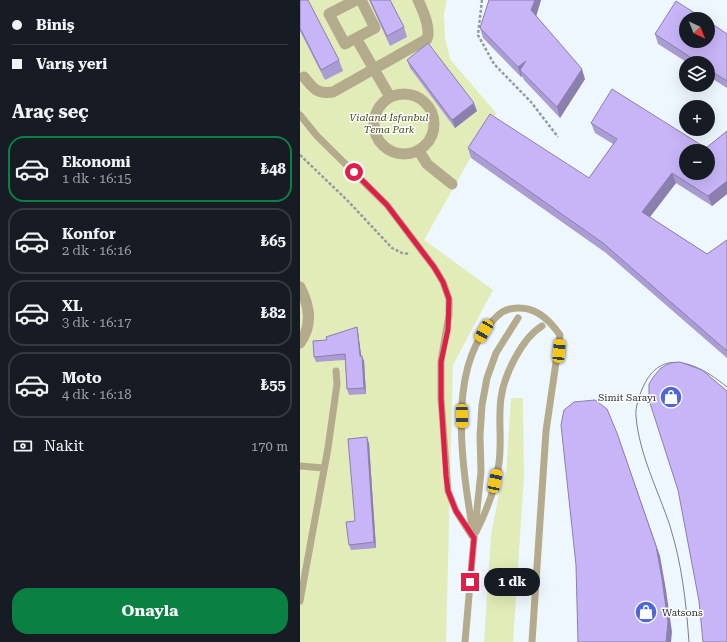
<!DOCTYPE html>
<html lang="tr">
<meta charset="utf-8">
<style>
:root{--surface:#171b24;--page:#20242c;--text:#f1f3f6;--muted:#9ea1a6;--line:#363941;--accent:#0b8043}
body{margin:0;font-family:"Roboto Serif",serif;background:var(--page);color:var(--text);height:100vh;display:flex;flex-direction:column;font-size:15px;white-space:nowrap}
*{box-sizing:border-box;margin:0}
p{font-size:13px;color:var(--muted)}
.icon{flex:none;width:22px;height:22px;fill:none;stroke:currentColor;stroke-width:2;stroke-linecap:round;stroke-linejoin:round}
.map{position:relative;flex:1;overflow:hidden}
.details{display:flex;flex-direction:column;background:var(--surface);width:300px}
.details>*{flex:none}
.guide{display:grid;align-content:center;height:88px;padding:0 12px;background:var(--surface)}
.needle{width:26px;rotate:137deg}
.fabs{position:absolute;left:379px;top:12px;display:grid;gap:8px}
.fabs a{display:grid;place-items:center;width:36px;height:36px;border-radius:50%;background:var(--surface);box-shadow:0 4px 16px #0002;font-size:20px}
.end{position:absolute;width:18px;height:18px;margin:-9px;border:5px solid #e11d48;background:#fff;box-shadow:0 0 0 2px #fff}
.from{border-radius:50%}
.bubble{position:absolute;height:28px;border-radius:14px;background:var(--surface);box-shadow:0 4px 16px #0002;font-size:13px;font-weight:700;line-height:28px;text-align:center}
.car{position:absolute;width:12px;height:24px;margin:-12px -6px;border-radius:5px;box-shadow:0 0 3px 1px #0007;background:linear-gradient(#f5c518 24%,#345 0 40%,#f5c518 0 76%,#345 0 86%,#f5c518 0)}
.guide b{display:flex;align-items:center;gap:14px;height:38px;font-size:15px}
.guide b+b{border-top:1px solid var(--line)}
.guide i{width:10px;height:10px;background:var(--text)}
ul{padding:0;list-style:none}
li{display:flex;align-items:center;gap:12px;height:66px;margin:0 8px 6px;padding:0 4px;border:2px solid var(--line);border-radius:16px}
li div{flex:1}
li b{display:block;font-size:15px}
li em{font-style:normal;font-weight:700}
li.active{border-color:var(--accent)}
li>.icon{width:36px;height:36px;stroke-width:1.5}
h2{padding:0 12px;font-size:18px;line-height:48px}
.pay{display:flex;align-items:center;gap:10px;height:44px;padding:0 12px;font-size:15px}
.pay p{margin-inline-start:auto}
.button{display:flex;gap:8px;margin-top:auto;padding:8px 12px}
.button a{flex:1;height:46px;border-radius:16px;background:var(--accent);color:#fff;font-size:16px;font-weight:700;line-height:46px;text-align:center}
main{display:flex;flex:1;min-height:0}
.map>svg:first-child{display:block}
.green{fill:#e1ecb8}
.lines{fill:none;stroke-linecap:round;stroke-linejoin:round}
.path{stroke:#949ba0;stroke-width:2.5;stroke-dasharray:3 2;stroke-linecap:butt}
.service{stroke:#b4ab8d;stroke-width:7}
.pedestrian{stroke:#b4ab8d;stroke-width:11}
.tram{stroke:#797f84;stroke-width:1}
.wall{fill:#ab9cd4}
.shaded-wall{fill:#8b7fad}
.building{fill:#c7b5f7;stroke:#8b7fad;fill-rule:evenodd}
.route{stroke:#e11d48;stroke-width:5}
.labels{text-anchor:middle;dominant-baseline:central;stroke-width:3;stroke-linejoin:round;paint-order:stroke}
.park-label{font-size:10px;font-style:italic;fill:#424915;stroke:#fff}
.poi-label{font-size:10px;fill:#292d30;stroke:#fff;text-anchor:end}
</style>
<main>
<section class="details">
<div class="guide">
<b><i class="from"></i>Biniş</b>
<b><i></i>Varış yeri</b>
</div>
<h2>Araç seç</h2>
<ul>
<li class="active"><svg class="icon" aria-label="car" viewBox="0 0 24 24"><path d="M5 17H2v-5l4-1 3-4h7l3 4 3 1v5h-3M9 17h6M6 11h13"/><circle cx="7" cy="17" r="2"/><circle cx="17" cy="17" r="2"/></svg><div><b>Ekonomi</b><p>1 dk · 16:15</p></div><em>₺48</em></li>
<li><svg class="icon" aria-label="car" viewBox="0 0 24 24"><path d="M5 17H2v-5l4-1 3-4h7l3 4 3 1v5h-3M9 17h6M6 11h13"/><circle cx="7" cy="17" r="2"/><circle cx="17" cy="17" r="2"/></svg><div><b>Konfor</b><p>2 dk · 16:16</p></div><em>₺65</em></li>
<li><svg class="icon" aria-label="car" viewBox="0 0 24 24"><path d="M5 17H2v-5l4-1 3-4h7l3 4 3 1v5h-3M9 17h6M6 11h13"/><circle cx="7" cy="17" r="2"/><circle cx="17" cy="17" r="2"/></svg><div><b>XL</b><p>3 dk · 16:17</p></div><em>₺82</em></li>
<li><svg class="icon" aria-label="car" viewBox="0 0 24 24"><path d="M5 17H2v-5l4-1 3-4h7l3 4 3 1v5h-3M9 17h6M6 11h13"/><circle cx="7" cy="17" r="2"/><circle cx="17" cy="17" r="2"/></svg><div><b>Moto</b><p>4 dk · 16:18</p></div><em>₺55</em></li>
</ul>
<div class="pay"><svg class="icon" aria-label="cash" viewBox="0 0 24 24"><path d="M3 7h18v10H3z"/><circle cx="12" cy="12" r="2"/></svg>Nakit<p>170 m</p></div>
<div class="button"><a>Onayla</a></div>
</section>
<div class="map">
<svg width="427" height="642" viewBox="0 0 427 642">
<rect width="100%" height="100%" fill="#eff7fe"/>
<path class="green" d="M0,0H147L144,14L145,38L150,59L196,113L124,240L193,290L153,365L146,642H0Z
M211,398H223L224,477L213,642H184L191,535L199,494L206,474Z"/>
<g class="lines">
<path class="path" d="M182,0L178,35L194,64L231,102L258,137
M0,155L47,200L92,248L102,253L110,254"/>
<path class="service" d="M0,115L17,136L87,205L134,267L143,282L149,299V315L141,361V399L148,491L156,511L172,536
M0,466L23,468
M176,532C187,510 196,488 199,463C202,441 198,419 201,398C204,375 222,338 242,326
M174,538C164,478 146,377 187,328C193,320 200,311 210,309C233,304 248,318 260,335L246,431L232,642
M0,601L28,448L37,384L36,371
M165,642L174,538L181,472L180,436L182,405L187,378L196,353L218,318"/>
<path class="pedestrian" d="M56,0L29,14L45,44L75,28L61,0
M56,38L90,97
M4,77C14,89 16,94 33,92L127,39C131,28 123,11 118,0
M74 124a30 30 0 1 1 60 0a30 30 0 1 1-60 0Z
M119,151L127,164L152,184
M0,287C10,306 13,325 0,343"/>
<path class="tram" d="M389,642C386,601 382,565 370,526C358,490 339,454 336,416C335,407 340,393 344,385C363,345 402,366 427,387"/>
</g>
<path class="wall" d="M0,0L39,60L43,71L25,80L0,31Z
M69,0H90L104,27L107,37L90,46Z
M189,0H241L236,16L285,79L260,118L224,80L222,76L221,77L183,38L180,28Z
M355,34H427V88L408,76V63H388L358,44Z
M107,60L177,111L155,128L110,68Z
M291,123L406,148L427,131V194L412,206L376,183L350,217L407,254L427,240V358L306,253L171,158L168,148L289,178L313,144L295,133Z
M57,327L58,332L61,356L64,361L66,394L49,395L47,389L45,360L16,362L14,357L27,340Z
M69,443L76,548L51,550L49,545L55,521Z"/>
<path class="shaded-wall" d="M235,0H241L235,20L231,10Z
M226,61L220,70L222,76L221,77L218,67Z
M282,69L285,79L260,118L257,107Z
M174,103L177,111L155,128L152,120Z
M372,173L376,183L346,222L342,212Z
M427,181V194L412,206L408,196Z
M57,327L58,332L62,361L60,356Z
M62,356L64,361L66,394L64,388Z
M317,433L360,556L366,590L372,632L371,642H366Z
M67,437L69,443L76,548L74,542Z"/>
<path class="building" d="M0,0H8L39,60L21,70L0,28Z
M70,0H90L104,27L87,36Z
M189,0H235L231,10L282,69L257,107L220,70L226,61L218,67L180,28Z
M376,1L404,19H386V41H408V21L427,34V81L408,69V63H399L355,34Z
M128,43L174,103L152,120L107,60Z
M312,89L406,148L427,131V181L408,196L372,173L342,212L407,254L427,240V351L303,243L168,148L190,114L289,178L317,139L291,123ZM386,151H408V173H386Z
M57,327L60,356H62L64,388L47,389L45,354L14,357L13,341L27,340L26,337Z
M380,362L402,370L427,391V642H403L399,601L378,490L349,400V384L354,376L361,368L370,363Z
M295,400L307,409L317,433L356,546L362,579L368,622L366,642H278L276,565L261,425L264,410L274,402Z
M67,437L74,542L49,545L46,522L55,521L48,439Z"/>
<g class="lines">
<path class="route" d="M54,172L87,205L134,267L143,282L149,299L148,330L141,362V398L146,476L148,491L156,511L174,538L170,582"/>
</g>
<defs>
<g id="shop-disc" transform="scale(1.15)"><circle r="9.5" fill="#4d67db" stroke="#fff"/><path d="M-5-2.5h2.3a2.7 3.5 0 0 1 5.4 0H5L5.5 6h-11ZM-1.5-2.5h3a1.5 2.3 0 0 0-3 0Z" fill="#fff"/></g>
</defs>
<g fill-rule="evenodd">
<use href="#shop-disc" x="371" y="397"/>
<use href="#shop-disc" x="346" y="612"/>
</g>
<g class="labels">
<g class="park-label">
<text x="89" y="117">Vialand İsfanbul<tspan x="89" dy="12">Tema Park</tspan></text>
</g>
<g class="poi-label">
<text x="356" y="397">Simit Sarayı</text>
<text x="362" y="612" text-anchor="start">Watsons</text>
</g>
</g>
</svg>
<div class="fabs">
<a><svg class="needle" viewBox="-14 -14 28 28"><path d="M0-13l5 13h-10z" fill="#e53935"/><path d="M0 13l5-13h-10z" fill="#9ea1a6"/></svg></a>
<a><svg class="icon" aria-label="layers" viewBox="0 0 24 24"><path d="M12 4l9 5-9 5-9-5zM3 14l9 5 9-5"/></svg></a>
<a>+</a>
<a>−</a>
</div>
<i class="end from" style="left:54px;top:172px"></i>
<i class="end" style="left:170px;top:582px"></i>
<div class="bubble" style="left:184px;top:568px;width:56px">1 dk</div>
<i class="car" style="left:184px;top:331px;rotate:210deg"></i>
<i class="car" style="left:259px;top:351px;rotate:5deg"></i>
<i class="car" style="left:162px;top:416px;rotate:179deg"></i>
<i class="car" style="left:195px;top:481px;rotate:12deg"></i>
</div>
</main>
